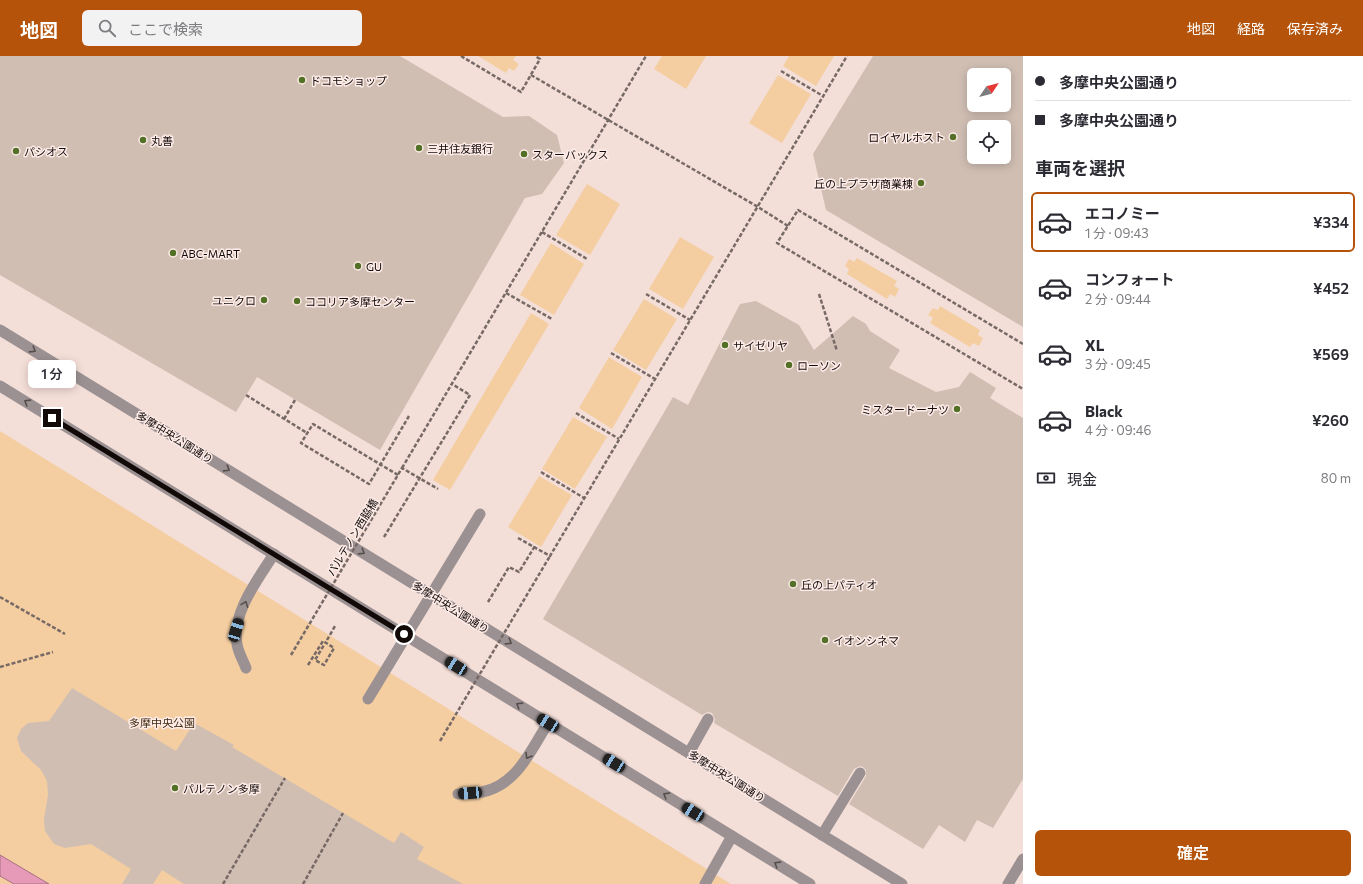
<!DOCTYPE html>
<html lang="ja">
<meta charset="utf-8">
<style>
:root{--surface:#fff;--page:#f2f2f3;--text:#2b2b33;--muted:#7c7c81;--line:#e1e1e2;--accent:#b45309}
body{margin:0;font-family:Commissioner,"Noto Sans JP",sans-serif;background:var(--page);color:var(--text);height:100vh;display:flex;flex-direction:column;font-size:15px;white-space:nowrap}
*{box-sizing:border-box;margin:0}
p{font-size:13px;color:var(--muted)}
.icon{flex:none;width:22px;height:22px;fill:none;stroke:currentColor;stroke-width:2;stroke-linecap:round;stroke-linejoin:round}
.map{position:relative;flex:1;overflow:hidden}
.sheet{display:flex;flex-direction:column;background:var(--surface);width:340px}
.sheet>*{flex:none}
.top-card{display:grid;align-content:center;height:88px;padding:0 12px;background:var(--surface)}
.needle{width:26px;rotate:55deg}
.fabs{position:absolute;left:967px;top:12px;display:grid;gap:8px}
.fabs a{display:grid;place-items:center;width:44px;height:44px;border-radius:6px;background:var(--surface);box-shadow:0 2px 10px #0003;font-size:20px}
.end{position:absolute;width:18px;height:18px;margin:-9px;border:5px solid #110a08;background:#fff;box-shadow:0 0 0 2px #fff}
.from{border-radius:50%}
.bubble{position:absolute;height:28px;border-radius:6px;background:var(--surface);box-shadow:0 2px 10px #0003;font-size:13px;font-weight:600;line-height:28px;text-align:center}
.car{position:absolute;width:12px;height:24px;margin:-12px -6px;border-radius:5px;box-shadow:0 0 3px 1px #0007;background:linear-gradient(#222 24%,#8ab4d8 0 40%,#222 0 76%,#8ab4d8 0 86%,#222 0)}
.top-card b{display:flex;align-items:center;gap:14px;height:38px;font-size:15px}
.top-card b+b{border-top:1px solid var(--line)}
.top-card i{width:10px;height:10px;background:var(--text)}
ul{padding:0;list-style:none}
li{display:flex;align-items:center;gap:12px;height:60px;margin:0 8px 6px;padding:0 4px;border:2px solid transparent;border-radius:6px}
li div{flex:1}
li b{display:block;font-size:15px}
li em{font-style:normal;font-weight:600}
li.selected{border-color:var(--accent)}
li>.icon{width:36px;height:36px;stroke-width:1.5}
h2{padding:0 12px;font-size:18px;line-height:48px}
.pay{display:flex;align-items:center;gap:10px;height:44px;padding:0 12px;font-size:15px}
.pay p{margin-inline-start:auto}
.action{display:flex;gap:8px;margin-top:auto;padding:8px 12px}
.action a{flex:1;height:46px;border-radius:6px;background:var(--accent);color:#fff;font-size:16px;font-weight:600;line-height:46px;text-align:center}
header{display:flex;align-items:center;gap:24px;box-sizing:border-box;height:56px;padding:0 20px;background:var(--accent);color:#fff}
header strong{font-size:19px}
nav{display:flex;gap:22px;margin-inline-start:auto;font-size:14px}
.search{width:280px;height:36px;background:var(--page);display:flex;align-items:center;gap:10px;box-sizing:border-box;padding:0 14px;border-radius:6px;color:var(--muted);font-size:15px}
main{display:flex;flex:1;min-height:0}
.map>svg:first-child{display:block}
.green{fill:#f4cea1}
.water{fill:#e79ab7;stroke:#a76f82}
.building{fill:#d0beb3;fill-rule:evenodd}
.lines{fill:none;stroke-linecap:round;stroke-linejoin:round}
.path{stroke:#776a66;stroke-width:2.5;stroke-dasharray:4 2;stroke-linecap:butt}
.service{stroke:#9b9192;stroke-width:11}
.tertiary{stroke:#9b9192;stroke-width:11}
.path-bridge{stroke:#776a66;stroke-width:2.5;stroke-dasharray:4 2;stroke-linecap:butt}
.pedestrian-bridge{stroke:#9b9192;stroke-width:11}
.oneway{stroke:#564e4d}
.route{stroke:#110a08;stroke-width:5}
.poi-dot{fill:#527026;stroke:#feece8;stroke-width:1.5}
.labels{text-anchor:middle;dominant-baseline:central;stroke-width:3;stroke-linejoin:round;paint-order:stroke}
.poi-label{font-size:11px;fill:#110a08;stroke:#feece8;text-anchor:start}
.street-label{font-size:11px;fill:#110a08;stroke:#feece8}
.park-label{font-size:11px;fill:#412c10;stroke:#feece8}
</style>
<header>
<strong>地図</strong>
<div class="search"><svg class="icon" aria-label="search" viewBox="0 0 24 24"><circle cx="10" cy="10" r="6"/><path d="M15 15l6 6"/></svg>ここで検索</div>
<nav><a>地図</a><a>経路</a><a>保存済み</a></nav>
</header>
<main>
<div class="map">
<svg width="1023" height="828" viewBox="0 0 1023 828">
<rect width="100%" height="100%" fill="#f4ded8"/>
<path class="green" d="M478,0H516L513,4L519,8L514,15L509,12L506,17Z
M662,0H706L686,33L654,13Z
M789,0H834L816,30L783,10Z
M778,19L811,38L782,87L749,67Z
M587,128L620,148L590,199L556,179Z
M680,181L714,201L683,253L649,233Z
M551,187L584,208L554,259L520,239Z
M857,202L897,225L894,230L899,233L895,241L890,238L887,243L847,218L849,213L845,210L849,203L854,206Z
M644,243L677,263L646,314L613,294Z
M940,250L980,274L978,279L983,282L979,290L973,287L970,291L930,267L933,262L928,259L933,252L938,254Z
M531,257L549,268L450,434L433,424Z
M609,301L642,321L612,373L579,352Z
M573,361L607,381L575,433L542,413Z
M0,375L731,828H0Z
M539,420L572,439L541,491L508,471Z"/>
<path class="water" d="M0,799L49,828H14L0,820Z"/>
<path class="building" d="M0,0H400L503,61L529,60L557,79L564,107L542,138L525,142L380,394L257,321L236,356L0,219Z
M873,0H1023V271L826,154L813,98ZM974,19H1004V49H974ZM974,71H1004V101H974Z
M756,245L799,269L814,294L853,260L866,268L870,275L900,294L889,312L936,336L959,331L970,316L996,332L990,342L1023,362V723L993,772L977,764L965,786L939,769L923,793L849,748L866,720V714L863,711L860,710L854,713L838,740L714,667L715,663L712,657L708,656L702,659L543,563L673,341L688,349L740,248Z
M72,632L176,695L194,667L234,689L232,691L394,787L401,776L424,791L417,803L463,828H184L162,814L153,828H122L131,813L91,788L65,792L54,788L45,775L44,763L48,739L47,725L41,714L21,695L17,682L21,673L28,667L49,665Z"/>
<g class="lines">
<path class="path" d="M461,0L521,36L540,3L535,0
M781,15L823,40
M531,19L758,151L788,170
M542,176L587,203
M506,237L552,263
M646,238L690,264
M819,238L837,295
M1023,288L798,154L777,187L1023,333
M611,297L655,323
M246,339L307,377
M576,357L619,383
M284,363L295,344
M402,412L646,0
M541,416L584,442
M398,419L313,368L301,387L369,428L409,360
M384,481L470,339L452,328
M518,482L550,500L847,0
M0,541L65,578
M488,546L509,511L519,516L535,490
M327,584L335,570
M308,609L323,585L334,592L324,609L315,604L324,589
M0,611L53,596
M223,828L285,722
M303,828L343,757"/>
<path class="service" d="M246,612C243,604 238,596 237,588C231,558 258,523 274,498
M689,697L708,663
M458,738C466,737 474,738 482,736C517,729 531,694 548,667
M822,779L860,717
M705,828L732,780"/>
<path class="tertiary" d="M0,274L902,828
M0,330L810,828
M1008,828L1023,803"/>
<path class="path-bridge" d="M291,599L402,412L438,433
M440,685L550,500"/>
<path class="pedestrian-bridge" d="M368,643L480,458"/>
</g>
<defs><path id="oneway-chevron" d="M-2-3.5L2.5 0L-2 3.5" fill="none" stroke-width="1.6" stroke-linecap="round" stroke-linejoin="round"/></defs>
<g class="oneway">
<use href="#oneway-chevron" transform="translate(33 294) rotate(32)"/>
<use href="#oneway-chevron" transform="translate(27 346) rotate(-148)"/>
<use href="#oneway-chevron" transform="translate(227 413) rotate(32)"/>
<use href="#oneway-chevron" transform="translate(362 496) rotate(32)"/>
<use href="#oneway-chevron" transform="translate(245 548) rotate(-69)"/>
<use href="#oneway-chevron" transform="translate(509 586) rotate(32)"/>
<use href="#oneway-chevron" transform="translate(519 649) rotate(-148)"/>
<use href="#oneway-chevron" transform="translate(528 700) rotate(121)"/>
<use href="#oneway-chevron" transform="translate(666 739) rotate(-148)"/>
<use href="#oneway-chevron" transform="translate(777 808) rotate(-148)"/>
</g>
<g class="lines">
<path class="route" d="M52,362L404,578"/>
</g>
<g class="poi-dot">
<circle cx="302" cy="24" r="4"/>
<circle cx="953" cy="81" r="4"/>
<circle cx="143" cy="84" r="4"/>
<circle cx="419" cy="92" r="4"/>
<circle cx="16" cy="95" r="4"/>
<circle cx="524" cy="98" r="4"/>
<circle cx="921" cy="127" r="4"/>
<circle cx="173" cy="197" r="4"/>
<circle cx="358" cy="210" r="4"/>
<circle cx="264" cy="244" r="4"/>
<circle cx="297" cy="245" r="4"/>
<circle cx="725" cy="289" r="4"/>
<circle cx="789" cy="309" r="4"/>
<circle cx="957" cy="353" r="4"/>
<circle cx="793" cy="528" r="4"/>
<circle cx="825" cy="584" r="4"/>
<circle cx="175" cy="732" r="4"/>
</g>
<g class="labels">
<g class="poi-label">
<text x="310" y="24">ドコモショップ</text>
<text x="945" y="81" text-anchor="end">ロイヤルホスト</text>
<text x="151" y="84">丸善</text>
<text x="427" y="92">三井住友銀行</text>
<text x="24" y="95">パシオス</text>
<text x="532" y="98">スターバックス</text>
<text x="913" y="127" text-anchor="end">丘の上プラザ商業棟</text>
<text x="181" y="197">ABC-MART</text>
<text x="366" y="210">GU</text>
<text x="256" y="244" text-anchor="end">ユニクロ</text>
<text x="305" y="245">ココリア多摩センター</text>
<text x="733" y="289">サイゼリヤ</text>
<text x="797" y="309">ローソン</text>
<text x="949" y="353" text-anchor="end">ミスタードーナツ</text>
<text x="801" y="528">丘の上パティオ</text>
<text x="833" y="584">イオンシネマ</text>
<text x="183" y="732">パルテノン多摩</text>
</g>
<g class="street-label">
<text transform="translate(175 381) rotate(32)">多摩中央公園通り</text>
<text transform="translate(352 481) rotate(-59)">パルテノン西脇橋</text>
<text transform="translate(451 551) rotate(32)">多摩中央公園通り</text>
<text transform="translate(727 720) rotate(32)">多摩中央公園通り</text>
</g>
<g class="park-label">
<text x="162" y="666">多摩中央公園</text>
</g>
</g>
</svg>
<div class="fabs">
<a><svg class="needle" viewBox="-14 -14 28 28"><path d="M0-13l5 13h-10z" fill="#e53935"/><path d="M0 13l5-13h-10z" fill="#7c7c81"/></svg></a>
<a><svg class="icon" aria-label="locate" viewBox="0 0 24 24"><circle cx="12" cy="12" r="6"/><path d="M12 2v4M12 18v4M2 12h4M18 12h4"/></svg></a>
</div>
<i class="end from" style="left:404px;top:578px"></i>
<i class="end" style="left:52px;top:362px"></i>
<div class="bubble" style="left:28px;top:304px;width:48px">1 分</div>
<i class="car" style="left:236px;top:574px;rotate:17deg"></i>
<i class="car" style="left:456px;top:610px;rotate:302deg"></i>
<i class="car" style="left:548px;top:667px;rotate:301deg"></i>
<i class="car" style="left:614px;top:707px;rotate:302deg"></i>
<i class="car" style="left:470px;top:737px;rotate:266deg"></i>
<i class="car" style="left:693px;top:756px;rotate:302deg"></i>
</div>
<section class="sheet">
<div class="top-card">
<b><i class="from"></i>多摩中央公園通り</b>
<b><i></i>多摩中央公園通り</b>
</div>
<h2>車両を選択</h2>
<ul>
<li class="selected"><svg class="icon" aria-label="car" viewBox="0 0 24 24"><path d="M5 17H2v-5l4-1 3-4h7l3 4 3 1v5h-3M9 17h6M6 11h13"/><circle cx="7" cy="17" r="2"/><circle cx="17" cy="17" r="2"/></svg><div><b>エコノミー</b><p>1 分 · 09:43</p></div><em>¥334</em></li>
<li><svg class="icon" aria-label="car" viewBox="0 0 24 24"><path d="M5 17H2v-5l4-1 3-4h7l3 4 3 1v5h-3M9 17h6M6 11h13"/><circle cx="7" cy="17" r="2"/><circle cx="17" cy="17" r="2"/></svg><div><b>コンフォート</b><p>2 分 · 09:44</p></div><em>¥452</em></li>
<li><svg class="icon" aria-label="car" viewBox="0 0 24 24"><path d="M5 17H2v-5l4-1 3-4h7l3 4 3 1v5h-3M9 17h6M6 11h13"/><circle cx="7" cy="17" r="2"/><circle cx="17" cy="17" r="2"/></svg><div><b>XL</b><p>3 分 · 09:45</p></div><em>¥569</em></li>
<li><svg class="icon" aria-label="car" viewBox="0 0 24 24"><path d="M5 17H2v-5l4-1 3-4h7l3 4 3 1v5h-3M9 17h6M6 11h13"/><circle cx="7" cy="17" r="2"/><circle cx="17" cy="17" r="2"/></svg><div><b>Black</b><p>4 分 · 09:46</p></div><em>¥260</em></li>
</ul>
<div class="pay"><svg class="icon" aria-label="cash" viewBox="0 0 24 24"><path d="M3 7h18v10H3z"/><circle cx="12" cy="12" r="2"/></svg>現金<p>80 m</p></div>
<div class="action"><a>確定</a></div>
</section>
</main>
